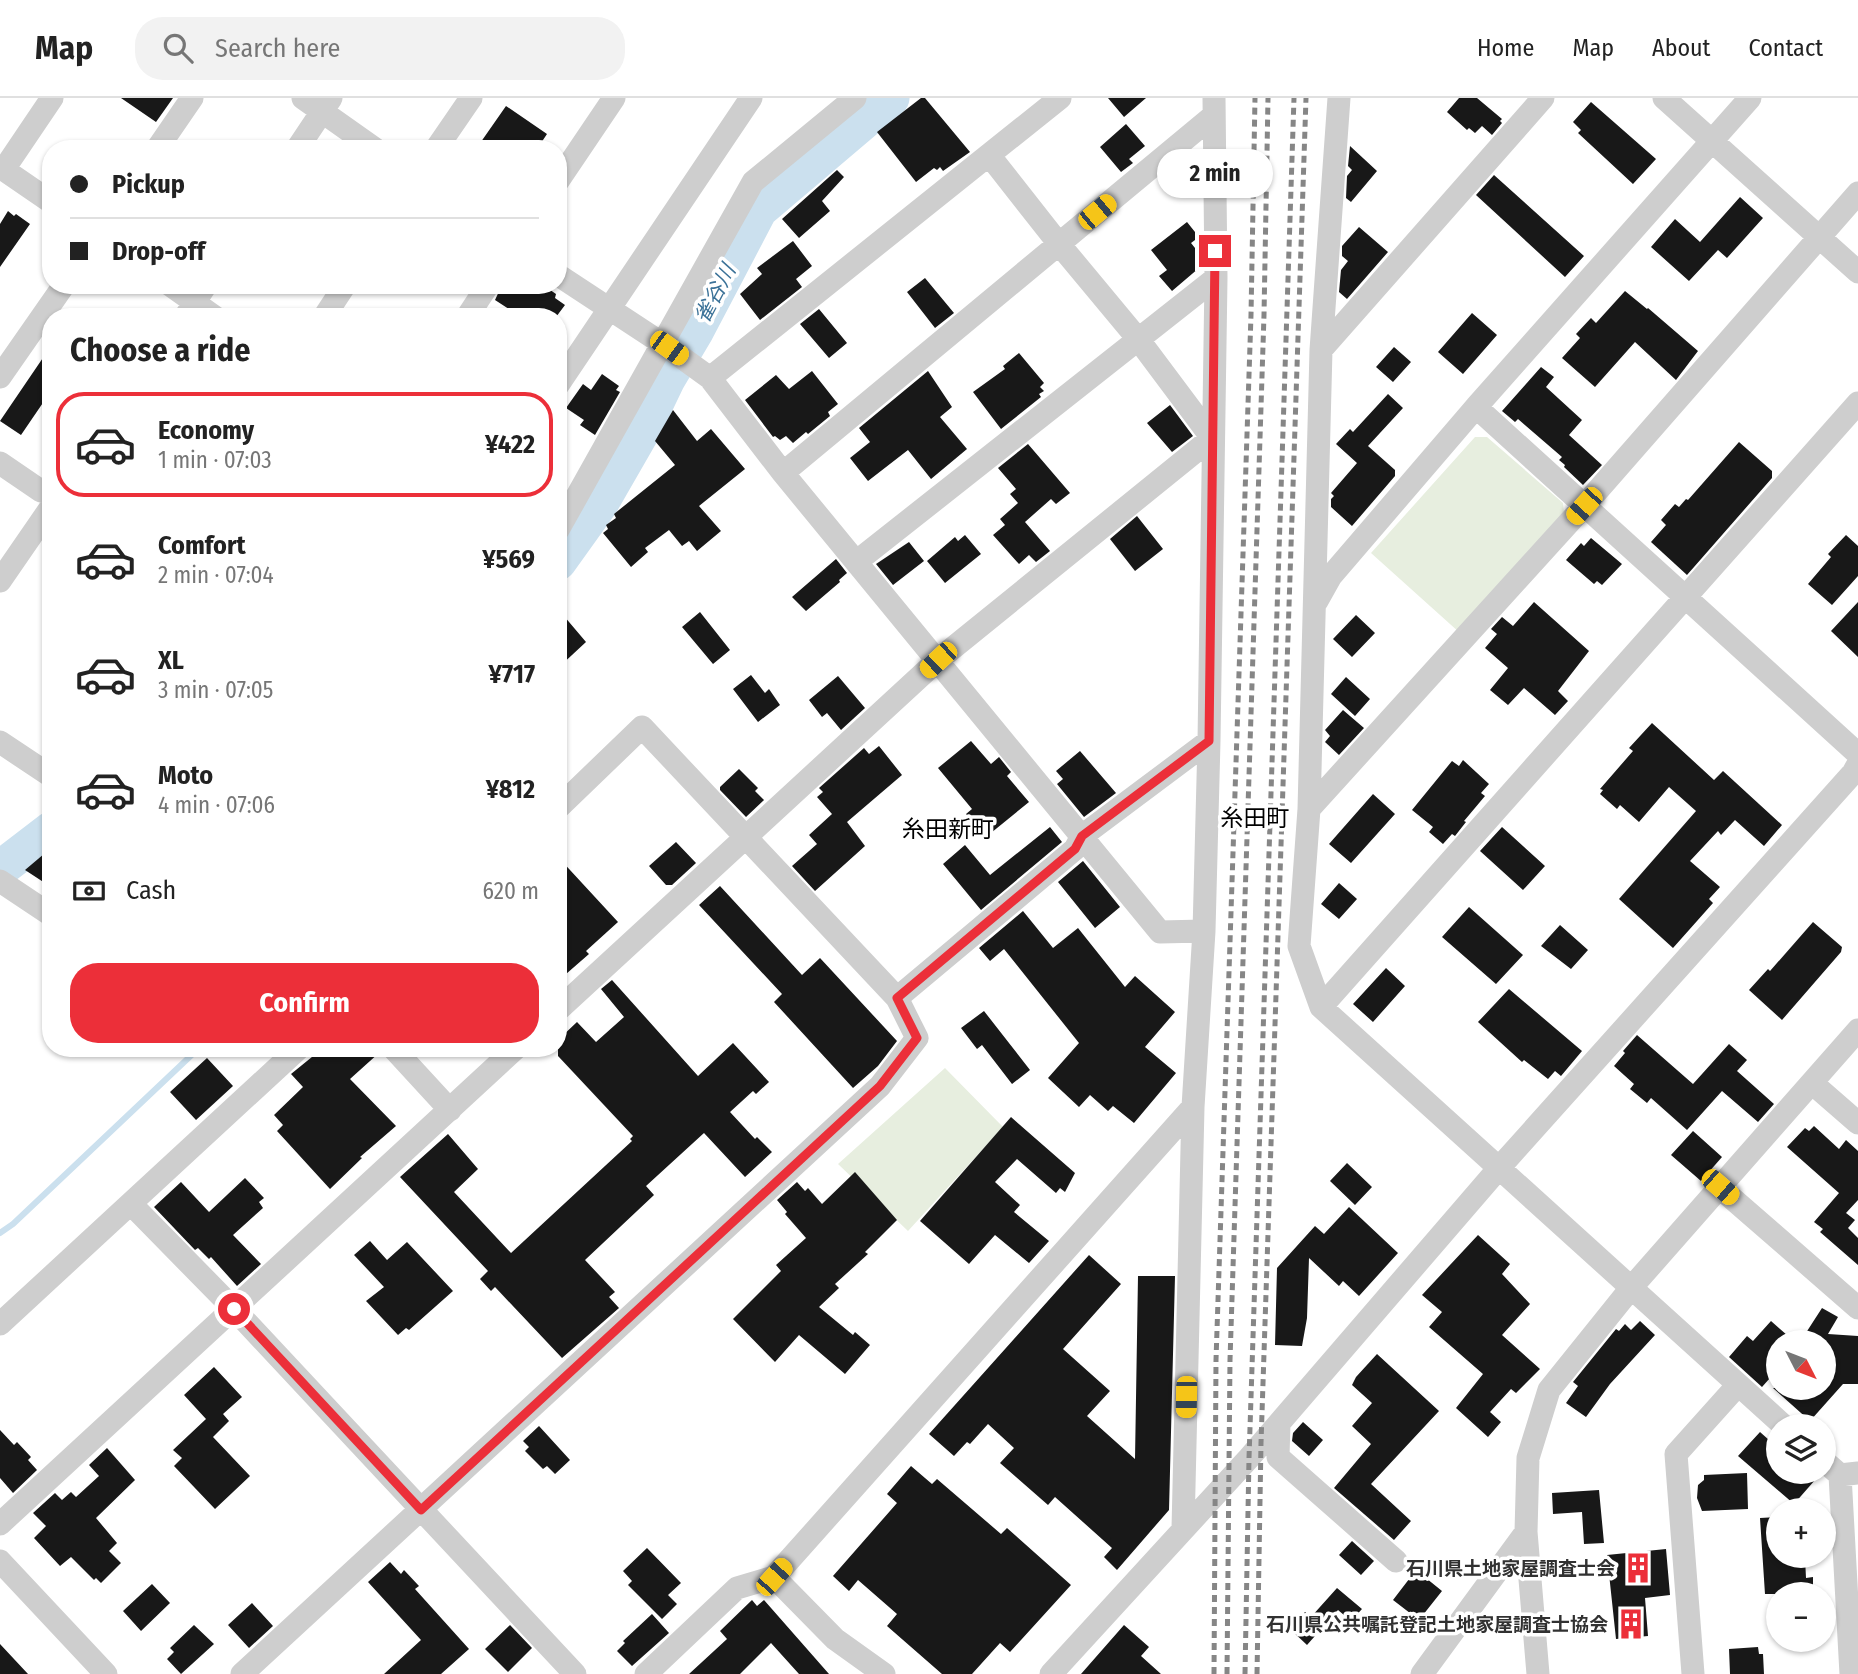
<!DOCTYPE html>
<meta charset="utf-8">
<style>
:root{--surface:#fff;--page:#f2f2f2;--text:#222;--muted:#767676;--line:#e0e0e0;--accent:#ec2f39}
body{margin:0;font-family:"Fira Sans Condensed","Noto Sans JP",sans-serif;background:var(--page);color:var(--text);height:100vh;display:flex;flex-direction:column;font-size:26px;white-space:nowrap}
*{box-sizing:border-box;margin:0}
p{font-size:23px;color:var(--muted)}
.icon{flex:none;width:38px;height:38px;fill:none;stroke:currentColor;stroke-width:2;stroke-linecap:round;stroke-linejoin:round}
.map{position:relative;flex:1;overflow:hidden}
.drawer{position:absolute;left:42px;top:210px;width:525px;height:749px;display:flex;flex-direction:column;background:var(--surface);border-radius:28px;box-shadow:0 2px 5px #0004}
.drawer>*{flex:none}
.top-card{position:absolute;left:42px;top:42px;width:525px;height:154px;border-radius:28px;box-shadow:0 2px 5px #0004;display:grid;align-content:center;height:154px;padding:0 28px;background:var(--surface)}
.needle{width:46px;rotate:132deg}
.buttons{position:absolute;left:1766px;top:1232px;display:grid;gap:14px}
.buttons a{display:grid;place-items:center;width:70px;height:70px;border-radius:50%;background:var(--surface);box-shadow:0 2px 5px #0004;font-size:35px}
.end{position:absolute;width:32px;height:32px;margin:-16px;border:9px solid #ec2f39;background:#fff;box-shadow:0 0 0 4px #fff}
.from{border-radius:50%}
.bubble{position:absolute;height:49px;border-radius:24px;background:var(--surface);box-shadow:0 2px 5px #0004;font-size:23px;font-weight:700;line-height:49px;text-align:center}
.car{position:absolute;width:21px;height:42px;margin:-21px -10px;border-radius:9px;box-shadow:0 0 5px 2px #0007;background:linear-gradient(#f5c518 24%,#345 0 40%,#f5c518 0 76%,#345 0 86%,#f5c518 0)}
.top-card b{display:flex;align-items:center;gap:24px;height:66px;font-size:26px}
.top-card b+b{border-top:2px solid var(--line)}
.top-card i{width:18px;height:18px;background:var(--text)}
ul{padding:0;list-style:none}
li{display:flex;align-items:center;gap:21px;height:105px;margin:0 14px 10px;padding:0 14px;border:4px solid transparent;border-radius:28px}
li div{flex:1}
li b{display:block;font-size:26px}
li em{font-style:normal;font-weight:700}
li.current{border-color:var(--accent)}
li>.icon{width:63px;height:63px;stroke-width:1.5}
h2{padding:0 28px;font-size:32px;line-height:84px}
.pay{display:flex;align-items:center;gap:18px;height:77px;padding:0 28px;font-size:26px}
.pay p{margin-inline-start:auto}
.button{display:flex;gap:14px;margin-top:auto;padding:14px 28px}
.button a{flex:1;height:80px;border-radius:28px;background:var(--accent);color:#fff;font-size:28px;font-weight:700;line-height:80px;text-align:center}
header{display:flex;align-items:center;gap:42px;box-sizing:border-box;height:98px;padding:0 35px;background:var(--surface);border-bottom:2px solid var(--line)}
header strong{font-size:33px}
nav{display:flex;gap:38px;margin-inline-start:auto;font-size:24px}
.search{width:490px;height:63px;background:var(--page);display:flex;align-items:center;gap:18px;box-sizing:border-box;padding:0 24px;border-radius:28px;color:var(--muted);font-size:26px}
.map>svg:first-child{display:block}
.green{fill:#e7eedf}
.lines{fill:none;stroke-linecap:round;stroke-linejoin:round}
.stream{stroke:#cbe0ee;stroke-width:6}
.river{stroke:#cbe0ee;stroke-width:37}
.building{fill:#181818}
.minor{stroke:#cecece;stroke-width:23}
.rail{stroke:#868686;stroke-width:5;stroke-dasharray:7 5;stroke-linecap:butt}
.route{stroke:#ec2f39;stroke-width:9}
.labels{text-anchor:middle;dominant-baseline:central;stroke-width:7;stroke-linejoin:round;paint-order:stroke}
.poi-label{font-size:19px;font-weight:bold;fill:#313131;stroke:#fff;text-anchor:end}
.water-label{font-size:21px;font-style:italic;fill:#3b7298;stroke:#fff}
.quarter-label{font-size:23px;fill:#000;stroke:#fff}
</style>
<header>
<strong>Map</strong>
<div class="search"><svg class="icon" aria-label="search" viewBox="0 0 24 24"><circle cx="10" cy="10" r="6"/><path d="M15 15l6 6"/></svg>Search here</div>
<nav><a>Home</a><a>Map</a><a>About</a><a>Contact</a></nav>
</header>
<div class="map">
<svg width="1858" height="1576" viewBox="0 0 1858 1576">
<rect width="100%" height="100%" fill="#fff"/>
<path class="green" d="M1475,339H1487L1563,405L1564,415L1460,535L1371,455Z
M945,970L1003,1029L908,1133L838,1066Z"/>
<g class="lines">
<path class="stream" d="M0,1135L13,1126L199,950"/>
<path class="river" d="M558,464L601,404L643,331L667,281L696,232L759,112L891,0
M0,771L51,732"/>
</g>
<path class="building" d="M121,0H173L156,24Z
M921,0H925L970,54L943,73L940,69L937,72L934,70L916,84L877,34Z
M1108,0H1146L1124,19Z
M1459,0H1477L1502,21L1500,23L1502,25L1492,37L1482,28L1475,35L1469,30L1467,32L1447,14Z
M1591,4L1656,61L1633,86L1578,35L1581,32L1573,24Z
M506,8L547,36L537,51H476Z
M1126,26L1145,48L1129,61L1133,65L1121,74L1100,49Z
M1350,48L1377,73L1351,104L1346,100L1347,78L1352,72L1348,68Z
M837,72L844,79L822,103L830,113L799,140L782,121Z
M1494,77L1584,158L1565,179L1476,97Z
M1740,99L1763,120L1727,160L1718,152L1689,183L1651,149L1675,121L1700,144Z
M8,113L14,118L16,116L30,126L0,169V126Z
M1187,124L1199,139L1191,145L1199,155V170L1172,193L1159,178L1167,172L1151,152Z
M1359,129L1388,154L1347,201L1339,194L1341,172L1348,163L1342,158V148Z
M793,143L812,168L796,181L802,189L760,222L740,196L762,176L757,170Z
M925,180L954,215L935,230L907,194Z
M502,187H543L556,196L555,200L565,207L556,219H521L495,202Z
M1625,193L1647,211L1648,210L1698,253L1676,282L1635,244L1595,289L1562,260L1580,240L1576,236L1591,220L1596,225Z
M819,211L847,245L829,260L800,226Z
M1472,215L1497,237L1463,276L1438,254Z
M51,248V293L21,337L0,323Z
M1394,249L1411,264L1393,284L1376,269Z
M1019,255L1044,285L1040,289L1044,293L1039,296L1041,299L1001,331L973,294L1005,271L1003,268Z
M1541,269L1554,279L1546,289L1582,322L1569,337L1602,367L1583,387L1564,369L1565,367L1559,362L1562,359L1518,321L1515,324L1502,313Z
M812,273L838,306L828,314L830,318L808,336L806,334L793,345L786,338L780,342L775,338L773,339L745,302L776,277L789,291Z
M928,273L952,309L940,319L967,351L931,381L908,352L868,383L850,360L870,344L859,330Z
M602,276L619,288L616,292L620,294L595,337L580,327L584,322L566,310L583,286L591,292Z
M1388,296L1403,310L1368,348L1395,372V378L1352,428L1331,409V401L1334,398L1331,395L1357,365L1336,346L1350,331L1353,334Z
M1170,307L1193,338L1172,354L1147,325Z
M673,312L697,343L711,331L745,371L699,408L721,433L697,453L689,443L682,448L669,432L645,450L648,454L631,469L603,435L608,431L606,427L616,420L614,416L675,367L655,343Z
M1739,344L1772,373V380L1687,477L1651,444L1666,427L1661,422L1675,406L1679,409L1686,401L1688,402Z
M1028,346L1070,395L1056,406L1051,401L1025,424L1050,453L1036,464L1029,457L1019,466L993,437L1005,427L1000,421L1018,405L1010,396L1016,391L998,370Z
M1137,418L1163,451L1135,473L1110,441Z
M965,437L981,456L945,485L927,463L955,439L958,443Z
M1846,437L1858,448V478L1832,507L1808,486L1831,459L1828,456Z
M1591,440L1622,466L1602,487L1597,483L1594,486L1566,462L1581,445L1584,448Z
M909,444L924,463L893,487L876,466Z
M836,461L847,475L839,482L840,484L806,513L792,499Z
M1534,504L1589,553L1558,593L1568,603L1555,617L1524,590L1508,607L1490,592L1508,570L1485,550L1497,536L1491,531L1502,519L1513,528Z
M1858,504V559L1831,533Z
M558,511L586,544L558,570Z
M700,514L730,552L713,566L682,529Z
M1356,517L1375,535L1352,559L1333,541Z
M751,577L765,595L769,591L780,607L758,624L733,591Z
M838,578L865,610L841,632L827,615L822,619L809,602Z
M1346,579L1370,601L1355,618L1331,596Z
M1343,612L1364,630L1339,657L1325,644L1330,638L1325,632Z
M1652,625L1714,682L1723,673L1782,727L1764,748L1735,722L1721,737L1718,733L1690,763L1720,789L1709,801L1713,805L1673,850L1619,801L1696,713L1669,689L1639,724L1620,707L1617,711L1600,696L1603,692L1600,691L1633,653L1629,650Z
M971,643L991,666L999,659L1011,674L1007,678L1029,704L986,739L966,716L972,711L938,670Z
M879,648L902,677L847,724L865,748L815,793L792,768L817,746L809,737L832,716L817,699L823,694L819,690L864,650L869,656Z
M1080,653L1116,695L1084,719L1057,686L1063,681L1056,673Z
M1463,662L1489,686L1481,695L1485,698L1464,723L1466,724L1455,738L1452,736L1443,746L1429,734L1433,729L1412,712L1452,663L1459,668Z
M739,671L758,690L755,693L764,702L746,719L720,692V689Z
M1373,696L1395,716L1351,765L1329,746Z
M1050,729L1062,744L981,812L943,766L965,747L990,777Z
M1502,729L1545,768L1523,792L1480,753Z
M676,744L696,765L672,787H666L649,768Z
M51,750V789L25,772Z
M558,759L618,824L586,853L589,856L558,883Z
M1083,763L1120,809L1095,830L1058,784Z
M1339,785L1357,801L1339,821L1321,806Z
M720,788L802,877L820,860L897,943L878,968L853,990L774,904L782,896L699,807Z
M1469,809L1523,857L1496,886L1442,839Z
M1023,813L1053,850L1078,830L1125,889L1135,878L1175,914L1145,949L1176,975L1134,1025L1113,1008L1108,1013L1090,997L1079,1009L1048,980L1079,945L1004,851L990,863L979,850Z
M1813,824L1842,849L1841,854L1782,922L1749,892L1768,871L1770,873Z
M1560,827L1588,852L1571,871L1541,848Z
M1386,870L1405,888L1373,924L1353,906Z
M612,882L698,978L733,945L769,984L756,996L753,993L730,1014L755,1041L757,1039L772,1054L745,1079L704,1035L646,1088L654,1097L585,1162L615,1194L609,1199L619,1210L562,1260L495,1189L491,1193L480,1181L488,1173L400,1079L448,1036L478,1071L454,1094L511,1155L632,1043L630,1041L633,1038L558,958V942L577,924L596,944L624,919L601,891Z
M1509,891L1582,953L1561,978L1555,973L1548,981L1524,962L1522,964L1478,924Z
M984,913L1030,972L1012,986L982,947L977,951L961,930Z
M1637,937L1693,986L1729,946L1747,962L1737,973L1774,1006L1758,1024L1722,993L1687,1032L1651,1000L1647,1005L1630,991L1634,986L1614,968L1625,955L1623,953Z
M323,950H379L380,954L350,981L396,1028L360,1059L362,1060L330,1091L277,1033L283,1027L274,1017L303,989L291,976Z
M207,960L233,988L196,1022L170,994Z
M1011,1019L1075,1075L1065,1094L1060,1090L1056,1095L1017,1061L995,1084L1020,1107L1014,1114L1049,1143L1029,1165L995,1137L969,1166L920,1123Z
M1814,1028L1839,1051L1846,1042L1858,1053V1102L1846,1115L1855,1122L1848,1130L1858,1140V1167L1820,1134L1823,1131L1814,1124L1839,1095L1787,1049L1805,1030L1809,1033Z
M1693,1033L1722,1059L1701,1083L1671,1057Z
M1347,1065L1372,1089L1355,1107L1330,1083Z
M855,1074L897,1122L865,1154L868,1156L835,1186L839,1190L819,1209L853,1237L855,1234L870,1247L845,1276L799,1237L775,1264L733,1221L781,1173L776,1167L806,1140L785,1116L787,1114L777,1102L797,1084L805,1093L808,1090L822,1106Z
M245,1080L264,1100L259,1104L263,1110L233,1137L261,1166L237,1188L211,1159L209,1161L198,1150L195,1152L154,1109L181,1084L209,1114Z
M1349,1109L1398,1155L1359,1198L1343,1183L1339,1188L1309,1160L1307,1220L1302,1248L1275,1247L1277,1170L1315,1128L1324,1136Z
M1478,1137L1510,1166L1502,1176L1530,1206L1502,1237L1540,1271L1516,1295L1511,1291L1490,1314L1501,1324L1488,1339L1456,1310L1483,1276L1429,1229L1442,1214L1422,1197Z
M370,1143L387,1162L407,1144L453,1193L409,1232L406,1230L398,1237L366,1203L384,1189L354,1157Z
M1089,1157L1121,1186L1063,1251L1110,1293L1087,1318L1135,1361L1138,1178H1175L1169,1412L1117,1472L1104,1459L1112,1450L1055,1399L1048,1407L1000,1365L1014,1350L988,1326L970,1346L967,1344L954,1358L929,1336Z
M1822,1210L1838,1219L1828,1236L1858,1238V1286H1843L1810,1323L1773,1290H1824V1244H1800Z
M1640,1223L1655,1237L1610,1286L1586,1319L1566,1305L1578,1288L1573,1284L1616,1231L1619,1233L1625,1226L1631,1232Z
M1771,1223L1795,1244H1778V1271L1762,1289L1729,1259L1747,1238L1753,1243Z
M1377,1256L1439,1313L1371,1386L1411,1423L1394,1442L1334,1390L1371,1346L1352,1328L1372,1305L1352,1287L1356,1279Z
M214,1269L242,1299L223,1316L229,1323L213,1339L250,1378L215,1411L174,1368L182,1360L173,1352L206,1321L184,1297Z
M1303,1324L1323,1342L1309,1358L1292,1343L1293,1335Z
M539,1328L570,1362L555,1376L547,1368L543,1371L525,1353L529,1349L523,1343Z
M0,1332L14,1347L17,1344L31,1359L28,1362L37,1372L13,1395L0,1380Z
M1760,1334L1778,1350V1374H1805L1815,1382L1794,1406L1738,1358Z
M107,1350L135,1382L96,1420L117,1445L109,1453L121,1465L101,1485L96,1480L94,1482L71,1459L60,1468L34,1440L46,1428L33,1415L55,1395L62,1402L71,1394L76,1399L99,1378L89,1367Z
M911,1368L932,1386L937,1381L1001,1436L1007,1430L1071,1487L1010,1554L1000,1545L972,1576H942L887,1528L897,1516L858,1482L849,1493L833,1478L897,1405L887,1396Z
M1747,1375L1748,1411L1702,1413L1697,1400L1698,1387L1704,1382V1377Z
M1599,1392L1604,1445L1584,1446L1582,1414L1553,1416L1552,1395Z
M1778,1419V1458H1800V1460H1805L1806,1480L1813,1479V1496H1765L1760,1420Z
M1352,1443L1374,1463L1361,1477L1339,1457Z
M647,1450L681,1485L668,1497L677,1506L662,1521L628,1487L632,1483L623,1473Z
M1666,1451L1670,1497L1645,1500L1648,1538L1616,1541L1607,1457Z
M390,1464L401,1476L404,1472L419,1488L415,1491L469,1551L441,1576H384L421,1542L368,1484Z
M1416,1472L1442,1493L1419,1522L1393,1502Z
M152,1486L170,1505L141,1533L123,1513Z
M1337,1490L1362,1511L1351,1523L1338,1512L1307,1547L1290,1531L1305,1514L1311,1519Z
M752,1502L757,1508L764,1502L829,1576H799L771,1545L740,1576H689L727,1541L720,1533Z
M252,1505L273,1528L249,1550L228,1527Z
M652,1516L669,1535L632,1568L617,1553L625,1545L623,1543Z
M194,1527L214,1546L181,1576L167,1561L174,1554L170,1550Z
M510,1527L532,1550L508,1574L485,1551Z
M1124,1527L1149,1549L1141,1558L1161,1576H1081Z
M0,1546L28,1576H0Z
M1758,1549L1759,1556H1763L1764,1576H1730L1729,1551Z"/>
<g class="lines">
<path class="minor" d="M303,0L375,51
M1339,0L1321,252L1309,711L1299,848L1321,909L1499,1070L1853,675L1858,666
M1664,0L1858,174
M157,51L192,0
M297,51L331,0
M436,51L471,0
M0,69L51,104
M4,71L52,0
M558,83L614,0
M558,177L663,246L710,280L783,375L1160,834L1204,833
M170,187L215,219
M185,219L206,187
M324,219L345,187
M467,219L488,187
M1321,252L1543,0
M0,279L64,187
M710,280L1060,0
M558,287L751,0
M1476,309L1750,0
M0,365L41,393L51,394
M783,375L1213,18
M558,432L753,84L855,0
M856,464L1216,180
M0,483L51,409
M1317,503L1331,478L1476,309L1858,656
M0,644L51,678
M558,710L642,629L897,900
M1309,711L1584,408L1858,95
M0,783L51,817
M1321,909L1858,305
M558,912L938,562L1212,340L1138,241L1059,146L989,57
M393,950L450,1012
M1812,985L1858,1025
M1719,1089L1858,1210
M131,1106L234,1211L575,1576
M0,1226L299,950
M1279,1325L1278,1359L1396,1463
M1824,1363L1840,1377L1858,1375
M1840,1377L1851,1576
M0,1426L516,950
M1183,1431L1193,1009L1204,833L1209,643L1216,180L1214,0
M0,1463L106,1576
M774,1479L835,1541L884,1576
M242,1576L880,988L917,940L897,900L1075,751L1082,738L1209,643
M646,1576L737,1490L774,1479L1193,1009
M1051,1576L1249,1360L1499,1070L1784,1328
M1422,1576L1526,1434
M1538,1576L1526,1434L1528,1360L1549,1292L1631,1190L1858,932
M1693,1576L1676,1356L1737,1288"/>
<path class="rail" d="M1214,1576L1216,1262L1251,217L1255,0
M1227,1576L1230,1262L1264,217L1268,0
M1245,1576L1249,1360L1294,0
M1257,1576L1261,1345L1306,0"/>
</g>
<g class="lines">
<path class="route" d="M234,1211L421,1412L880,988L917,940L897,900L1075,751L1082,738L1209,643L1215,153"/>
</g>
<defs>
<g id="building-bare" transform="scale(2.415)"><path d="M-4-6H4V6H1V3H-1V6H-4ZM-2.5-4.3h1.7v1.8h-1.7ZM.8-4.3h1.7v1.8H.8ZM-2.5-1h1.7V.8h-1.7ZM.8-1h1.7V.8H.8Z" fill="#ec2f39" stroke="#fff" stroke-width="2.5" paint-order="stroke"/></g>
</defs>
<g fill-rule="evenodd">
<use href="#building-bare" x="1638" y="1470"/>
<use href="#building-bare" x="1631" y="1526"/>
</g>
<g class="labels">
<g class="poi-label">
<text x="1615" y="1470">石川県土地家屋調査士会</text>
<text x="1608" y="1526">石川県公共嘱託登記土地家屋調査士協会</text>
</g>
<g class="water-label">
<text transform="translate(715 196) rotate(-62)">雀谷川</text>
</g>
<g class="quarter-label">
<text x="1255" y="720">糸田町</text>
<text x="948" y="731">糸田新町</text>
</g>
</g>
</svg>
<div class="buttons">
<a><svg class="needle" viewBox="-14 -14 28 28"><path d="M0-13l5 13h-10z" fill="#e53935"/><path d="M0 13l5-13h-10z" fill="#767676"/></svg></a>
<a><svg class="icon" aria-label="layers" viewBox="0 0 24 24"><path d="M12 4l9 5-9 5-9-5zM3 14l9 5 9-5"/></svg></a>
<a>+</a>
<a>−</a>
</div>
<i class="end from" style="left:234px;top:1211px"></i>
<i class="end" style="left:1215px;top:153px"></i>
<div class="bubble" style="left:1157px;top:51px;width:116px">2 min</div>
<i class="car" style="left:1097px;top:114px;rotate:50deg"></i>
<i class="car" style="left:669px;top:250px;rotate:126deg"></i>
<i class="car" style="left:1584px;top:408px;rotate:222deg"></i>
<i class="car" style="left:938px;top:562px;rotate:227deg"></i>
<i class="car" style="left:1720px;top:1089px;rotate:131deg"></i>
<i class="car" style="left:1186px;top:1299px;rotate:181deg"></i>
<i class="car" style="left:774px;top:1479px;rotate:42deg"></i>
<div class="top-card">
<b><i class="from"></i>Pickup</b>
<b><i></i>Drop-off</b>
</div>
<section class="drawer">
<h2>Choose a ride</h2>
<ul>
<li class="current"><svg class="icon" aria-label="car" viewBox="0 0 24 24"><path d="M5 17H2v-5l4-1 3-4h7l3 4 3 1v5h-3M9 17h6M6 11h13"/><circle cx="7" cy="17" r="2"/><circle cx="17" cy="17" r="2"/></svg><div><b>Economy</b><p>1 min · 07:03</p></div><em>¥422</em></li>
<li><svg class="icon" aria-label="car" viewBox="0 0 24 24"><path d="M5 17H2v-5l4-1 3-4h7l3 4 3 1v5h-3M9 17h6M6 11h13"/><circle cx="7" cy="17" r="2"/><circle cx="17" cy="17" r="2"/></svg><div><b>Comfort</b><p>2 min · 07:04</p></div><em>¥569</em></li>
<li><svg class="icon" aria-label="car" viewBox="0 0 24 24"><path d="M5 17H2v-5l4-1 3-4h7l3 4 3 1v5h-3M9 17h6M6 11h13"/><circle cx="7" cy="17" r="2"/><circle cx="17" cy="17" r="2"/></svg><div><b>XL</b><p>3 min · 07:05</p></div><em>¥717</em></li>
<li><svg class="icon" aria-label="car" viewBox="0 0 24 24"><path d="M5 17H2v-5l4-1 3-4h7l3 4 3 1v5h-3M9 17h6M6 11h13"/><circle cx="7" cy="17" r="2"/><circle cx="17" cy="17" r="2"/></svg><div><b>Moto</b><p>4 min · 07:06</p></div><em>¥812</em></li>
</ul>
<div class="pay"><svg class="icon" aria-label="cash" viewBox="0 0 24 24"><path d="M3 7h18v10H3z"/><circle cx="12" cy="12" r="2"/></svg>Cash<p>620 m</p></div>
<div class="button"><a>Confirm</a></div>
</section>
</div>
